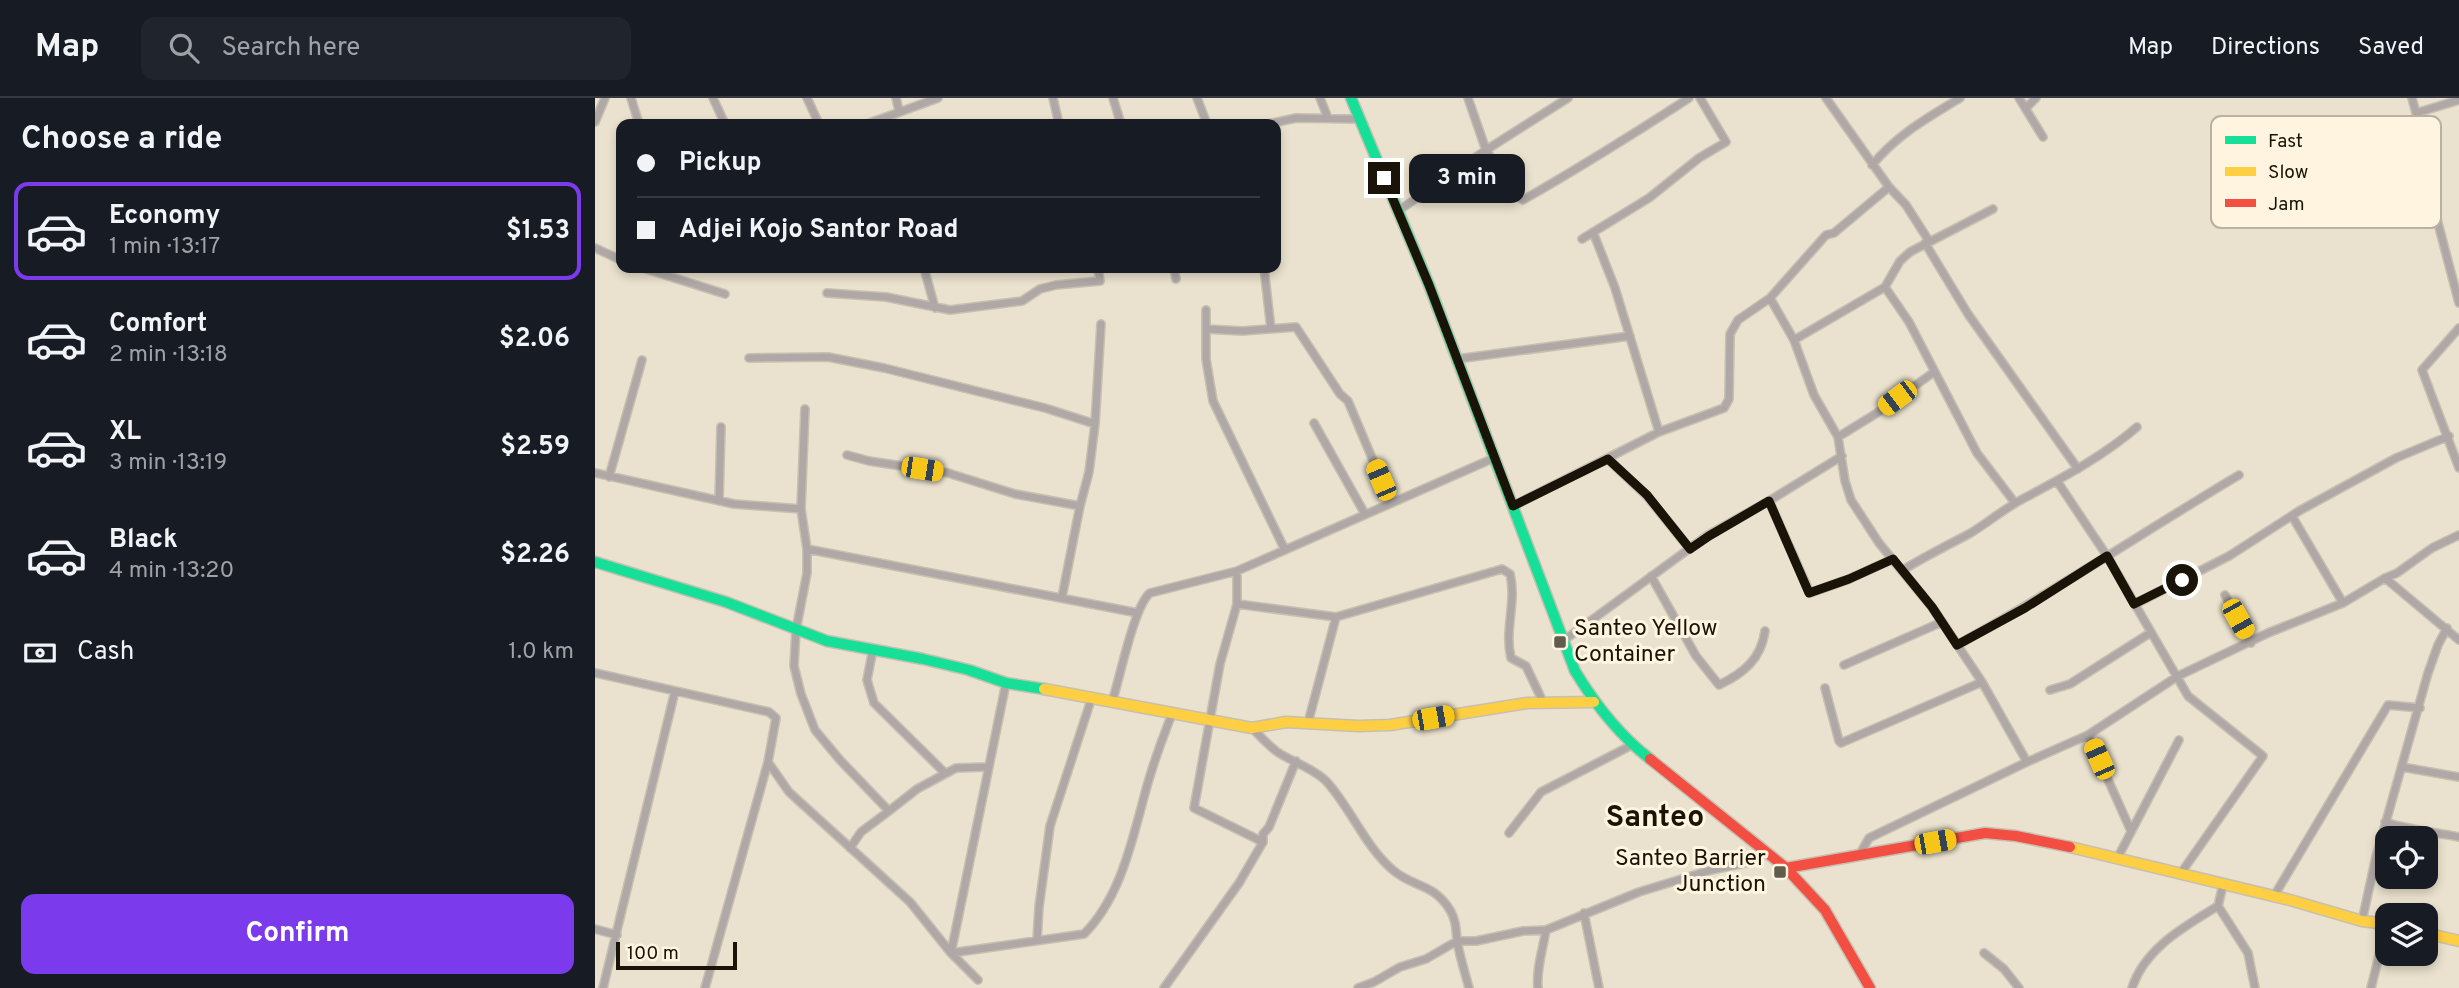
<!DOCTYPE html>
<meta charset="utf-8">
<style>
:root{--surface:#171b24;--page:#20242c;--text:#f1f3f6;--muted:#9ea1a6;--line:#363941;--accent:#7c3aed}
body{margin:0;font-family:Overpass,sans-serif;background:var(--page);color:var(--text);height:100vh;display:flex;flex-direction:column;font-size:26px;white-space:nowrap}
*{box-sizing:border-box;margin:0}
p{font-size:23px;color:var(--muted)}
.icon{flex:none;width:38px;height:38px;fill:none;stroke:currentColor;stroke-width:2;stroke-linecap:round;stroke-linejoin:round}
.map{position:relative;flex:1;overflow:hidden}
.panel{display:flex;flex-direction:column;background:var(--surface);width:595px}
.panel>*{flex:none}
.top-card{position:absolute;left:21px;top:21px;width:665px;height:154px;border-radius:14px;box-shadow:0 4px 10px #0003;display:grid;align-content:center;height:154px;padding:0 21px;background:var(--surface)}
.buttons{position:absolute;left:1780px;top:728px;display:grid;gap:14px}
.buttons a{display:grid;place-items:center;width:63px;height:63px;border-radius:14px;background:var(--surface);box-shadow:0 4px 10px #0003;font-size:35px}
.scale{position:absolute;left:21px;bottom:18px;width:121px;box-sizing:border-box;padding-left:7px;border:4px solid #191407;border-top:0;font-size:19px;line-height:24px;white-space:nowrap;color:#191407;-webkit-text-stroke:5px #fef4df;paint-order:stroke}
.end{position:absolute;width:32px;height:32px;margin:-16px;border:9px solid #191407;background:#fff;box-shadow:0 0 0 4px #fff}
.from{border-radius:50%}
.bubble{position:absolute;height:49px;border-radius:14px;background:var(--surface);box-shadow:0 4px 10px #0003;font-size:23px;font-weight:700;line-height:49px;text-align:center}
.car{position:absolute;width:21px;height:42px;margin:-21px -10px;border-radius:9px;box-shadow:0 0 5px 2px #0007;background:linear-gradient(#f5c518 24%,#345 0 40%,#f5c518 0 76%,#345 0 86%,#f5c518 0)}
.top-card b{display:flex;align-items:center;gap:24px;height:66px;font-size:26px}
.top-card b+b{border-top:2px solid var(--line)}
.top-card i{width:18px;height:18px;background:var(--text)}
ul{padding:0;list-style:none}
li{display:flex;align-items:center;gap:21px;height:98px;margin:0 14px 10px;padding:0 7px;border:4px solid transparent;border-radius:14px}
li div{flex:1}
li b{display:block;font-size:26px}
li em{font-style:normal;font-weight:700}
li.on{border-color:var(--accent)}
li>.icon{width:63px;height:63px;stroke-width:1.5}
h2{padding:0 21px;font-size:32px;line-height:84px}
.pay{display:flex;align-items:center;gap:18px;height:77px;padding:0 21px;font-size:26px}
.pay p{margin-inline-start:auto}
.action{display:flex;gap:14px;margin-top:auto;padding:14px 21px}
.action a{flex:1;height:80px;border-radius:14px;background:var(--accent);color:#fff;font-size:28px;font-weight:700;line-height:80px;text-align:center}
header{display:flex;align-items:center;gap:42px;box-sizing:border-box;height:98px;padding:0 35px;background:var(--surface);border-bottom:2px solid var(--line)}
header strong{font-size:33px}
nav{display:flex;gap:38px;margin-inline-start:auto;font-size:24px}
.search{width:490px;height:63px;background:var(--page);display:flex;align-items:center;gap:18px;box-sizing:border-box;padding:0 24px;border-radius:14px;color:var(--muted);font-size:26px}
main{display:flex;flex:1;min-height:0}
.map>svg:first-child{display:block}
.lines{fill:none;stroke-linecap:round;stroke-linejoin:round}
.street-casing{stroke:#c6c0b1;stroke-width:10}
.fast-casing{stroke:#c6c0b1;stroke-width:13}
.slow-casing{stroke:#c6c0b1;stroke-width:13}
.jam-casing{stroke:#c6c0b1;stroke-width:13}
.street{stroke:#afa8a6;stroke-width:7}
.fast{stroke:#16e098;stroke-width:10}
.slow{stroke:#ffcf43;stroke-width:10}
.jam{stroke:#f24e42;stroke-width:10}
.route{stroke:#191407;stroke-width:9}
.poi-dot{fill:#625c4d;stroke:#fef4df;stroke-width:2.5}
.labels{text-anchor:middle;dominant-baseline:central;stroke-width:6;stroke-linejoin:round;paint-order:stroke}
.poi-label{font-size:23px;fill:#191407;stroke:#fef4df;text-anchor:start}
.district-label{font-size:30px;font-weight:bold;fill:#191407;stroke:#fef4df}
.key{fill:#fef4df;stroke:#b9b19e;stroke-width:2}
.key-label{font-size:19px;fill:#191407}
</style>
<header>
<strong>Map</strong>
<div class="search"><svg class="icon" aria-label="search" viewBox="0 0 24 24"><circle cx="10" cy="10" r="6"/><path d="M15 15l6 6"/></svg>Search here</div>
<nav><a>Map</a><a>Directions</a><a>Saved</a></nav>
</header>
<main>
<section class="panel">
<h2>Choose a ride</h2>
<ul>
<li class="on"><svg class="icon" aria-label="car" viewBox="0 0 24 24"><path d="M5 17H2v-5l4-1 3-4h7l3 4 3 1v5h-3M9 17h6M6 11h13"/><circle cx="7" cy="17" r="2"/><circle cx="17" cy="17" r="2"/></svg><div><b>Economy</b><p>1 min · 13:17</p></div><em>$1.53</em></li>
<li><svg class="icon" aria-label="car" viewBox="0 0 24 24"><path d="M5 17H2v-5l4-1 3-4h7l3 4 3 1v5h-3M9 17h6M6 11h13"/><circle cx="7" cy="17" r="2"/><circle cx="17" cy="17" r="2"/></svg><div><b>Comfort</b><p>2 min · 13:18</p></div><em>$2.06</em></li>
<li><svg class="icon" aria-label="car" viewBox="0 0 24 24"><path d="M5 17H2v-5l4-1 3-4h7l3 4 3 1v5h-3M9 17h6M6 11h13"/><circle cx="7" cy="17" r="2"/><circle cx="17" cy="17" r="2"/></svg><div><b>XL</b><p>3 min · 13:19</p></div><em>$2.59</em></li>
<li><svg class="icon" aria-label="car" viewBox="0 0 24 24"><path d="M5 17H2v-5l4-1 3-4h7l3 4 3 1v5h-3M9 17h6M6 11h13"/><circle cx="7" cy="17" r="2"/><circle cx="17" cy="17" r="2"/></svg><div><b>Black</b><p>4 min · 13:20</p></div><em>$2.26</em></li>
</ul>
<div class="pay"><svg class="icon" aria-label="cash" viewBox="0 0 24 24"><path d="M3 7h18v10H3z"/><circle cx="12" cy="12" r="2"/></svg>Cash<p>1.0 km</p></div>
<div class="action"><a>Confirm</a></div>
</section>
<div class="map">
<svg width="1864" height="890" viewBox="0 0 1864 890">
<rect width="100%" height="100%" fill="#eae2ce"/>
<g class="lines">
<g class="street-casing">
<path id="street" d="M36,0L44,26
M118,0L130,26
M212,0L224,26
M301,0L304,13
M458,0L464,26
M518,0L526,26
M602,0L612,26
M725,0L733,20
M873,0L891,52L921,98L928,102C984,70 1040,35 1094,0
M1424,0L1448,39
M1817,0L1821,15L1864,2
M1432,9L1441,0
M1821,15L1832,48L1838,106L1864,205
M0,24L10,0
M272,26L343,0
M673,26L701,20L764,21
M1277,67C1303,36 1331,21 1365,0
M1294,89L1311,107L1334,143
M803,113L891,52L973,0
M998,134L1020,190L1064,334
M987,141L1054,100L1104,60L1131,44L1105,0
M1330,145L1373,216L1483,371
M0,150L26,162
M48,170L130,196
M329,170L340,210
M579,170L581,181
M669,170L676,231
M1290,189L1305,163L1315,154L1398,111
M232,195L291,199L355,212L427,203L445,191L461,187L505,183L503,170
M1175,200L1199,242L1219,297L1243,339L1250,383L1256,402L1284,445L1337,509L1387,584L1432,664
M611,212V261L618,303L690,452
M1864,230L1827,272L1864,370
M611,231L647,233L701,229L745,296L753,303L796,405
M1199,242L1290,189L1314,224L1382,355L1420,405
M154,260L233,259L289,270L450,310L500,326
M862,261L1035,238
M210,311L206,411L212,451V475L201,532L199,568L206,596L220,632L245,662L294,713L322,691L361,670L392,669
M719,325L770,416
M1243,339L1282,315L1339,274
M252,357L274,363L353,375L420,396L485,408
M1013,361L1052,398L1095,451
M0,375L139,406L206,411
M14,379L47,262
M1462,383L1512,458L1593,598L1668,658L1586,775
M124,403L126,329
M1174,403L1215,495L1254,481L1298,461
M918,408L1064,334L1129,310L1134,301L1135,236L1143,222L1175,200L1231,137L1239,135L1294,89L1231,0
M1697,418L1748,505
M212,451L543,515
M1308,472C1329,459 1351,448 1374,436C1391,426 1406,413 1424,403C1465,381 1506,360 1542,329
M642,473V506L741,519L907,471L915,476C922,503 909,532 916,560L931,568L948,604
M1056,478L1101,558L1124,587C1149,575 1166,561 1170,533
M1790,480L1864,542
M1630,497L1656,545
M467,499L485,408L494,374L500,326L506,226
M642,506L625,566L599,710L668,744V736L674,729L701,663
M1540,506L1634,458L1704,413L1801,360L1854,338
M968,543L1113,437L1174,403L1247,358
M1362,547C1459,494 1550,433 1644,377
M278,551L272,582L279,605L350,675
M1249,567L1347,524
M0,575L174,614L181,620L173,664L110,890
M411,585L356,855L489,836C527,798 538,738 552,688C559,663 568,639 577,616
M1230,590L1244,643L1246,645L1387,584
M1455,592L1475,586L1555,535
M517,604C525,580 539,508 555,495L642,473L899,360
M713,625L741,519
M657,630C665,638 672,646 681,653C696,664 717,669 731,683C756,710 770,749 799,773C820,790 838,785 855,812C861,822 861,831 862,843C865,859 870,875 874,890
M1493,637L1536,733
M173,664L194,694L315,804L356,855L383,882
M1807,669L1864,679
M1790,724C1814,732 1839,734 1864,739
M914,735L946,694L1037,647
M255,750L266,734L294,713
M1265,756L1274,740L1432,664L1493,637L1583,578L1673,535L1748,505L1790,480L1802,475L1837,450L1864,437
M1523,759L1584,642
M1628,787L1623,808L1653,855L1660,890
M1679,798L1793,607L1825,610
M989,815L1004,890
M1767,823L1781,759L1833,575L1843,547L1852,530
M0,831L22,837
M442,842L444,809L455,728L497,599
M1389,855L1409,871L1424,890
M8,890L80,593
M569,890L644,785L668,744
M763,890L779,884L805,869L831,861L862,843H881L928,833L951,832L1044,794L1116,772L1155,764L1170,752
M943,890C941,871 948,851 951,832
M1537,890C1550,850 1589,829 1623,808
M1776,890L1792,826"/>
</g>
<g class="fast-casing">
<path id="fast" d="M756,0L834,187L980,573C1000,606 1024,637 1055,661
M0,464L131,504L232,543L328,561L374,572L411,585L449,591"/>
</g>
<g class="slow-casing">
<path id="slow" d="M449,591L657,630L691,624L763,628L795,627L932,605L999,604
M1475,749L1695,802L1767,823L1792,826
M1830,835L1864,843"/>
</g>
<g class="jam-casing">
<path id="jam" d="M1055,661L1191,770L1230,812L1275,890
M1191,770L1390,735L1421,738L1475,749"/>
</g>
<use href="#street" class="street"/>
<use href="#fast" class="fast"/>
<use href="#slow" class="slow"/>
<use href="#jam" class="jam"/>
</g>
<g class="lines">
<path class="route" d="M789,80L834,187L918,408L1013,361L1052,397L1095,451L1114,438L1174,403L1214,495L1254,481L1298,461L1337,509L1362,547L1430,510L1512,458L1539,506L1587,482"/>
</g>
<g class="poi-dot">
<rect x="958" y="537" width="14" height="14" rx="3.5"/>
<rect x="1178" y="767" width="14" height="14" rx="3.5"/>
</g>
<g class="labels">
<g class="poi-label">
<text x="979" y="531">Santeo Yellow<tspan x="979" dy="26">Container</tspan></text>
<text x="1171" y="761" text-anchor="end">Santeo Barrier<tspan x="1171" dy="26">Junction</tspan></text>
</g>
<g class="district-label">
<text x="1060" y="720">Santeo</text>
</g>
</g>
<rect x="1616" y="18" width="230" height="112" rx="10" class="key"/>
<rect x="1630" y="38" width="31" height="8" fill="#16e098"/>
<rect x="1630" y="69" width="31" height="9" fill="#ffcf43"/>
<rect x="1630" y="101" width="31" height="8" fill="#f24e42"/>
<g class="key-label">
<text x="1673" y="49">Fast</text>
<text x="1673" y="80">Slow</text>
<text x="1673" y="112">Jam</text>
</g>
</svg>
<div class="buttons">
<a><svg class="icon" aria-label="locate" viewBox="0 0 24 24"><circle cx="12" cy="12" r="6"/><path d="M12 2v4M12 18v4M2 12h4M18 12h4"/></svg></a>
<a><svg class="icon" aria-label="layers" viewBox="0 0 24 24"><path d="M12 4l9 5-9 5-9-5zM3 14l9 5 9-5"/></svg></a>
</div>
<div class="scale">100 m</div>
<i class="end from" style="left:1587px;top:482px"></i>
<i class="end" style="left:789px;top:80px"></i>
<div class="bubble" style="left:814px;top:56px;width:116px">3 min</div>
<i class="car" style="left:1302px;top:300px;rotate:233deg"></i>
<i class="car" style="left:327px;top:371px;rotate:99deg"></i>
<i class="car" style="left:786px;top:382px;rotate:337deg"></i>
<i class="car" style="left:1643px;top:521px;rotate:151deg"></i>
<i class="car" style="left:838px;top:620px;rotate:80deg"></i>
<i class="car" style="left:1504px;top:661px;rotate:336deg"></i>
<i class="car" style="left:1340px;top:744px;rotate:80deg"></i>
<div class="top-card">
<b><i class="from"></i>Pickup</b>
<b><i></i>Adjei Kojo Santor Road</b>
</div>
</div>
</main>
